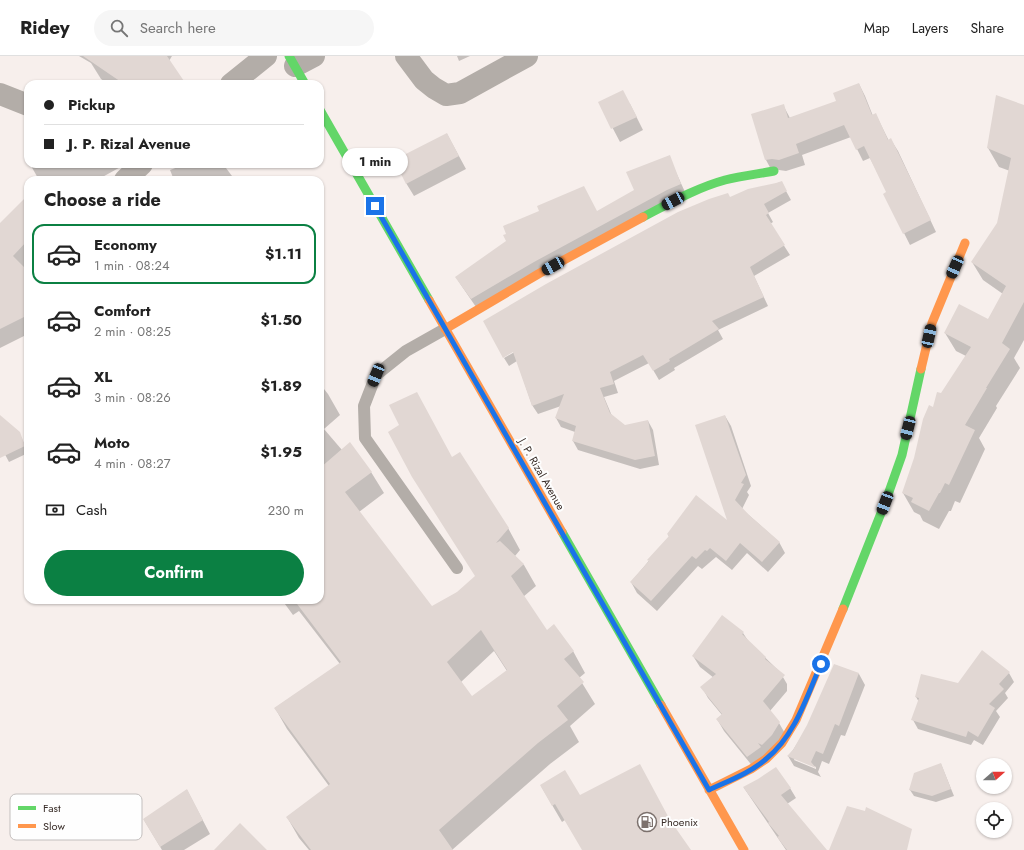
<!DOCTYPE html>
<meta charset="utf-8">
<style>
:root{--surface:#fff;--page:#f6f6f6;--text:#222;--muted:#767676;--line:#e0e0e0;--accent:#0b8043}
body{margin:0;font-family:Jost,sans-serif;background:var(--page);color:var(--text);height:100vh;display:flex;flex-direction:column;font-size:15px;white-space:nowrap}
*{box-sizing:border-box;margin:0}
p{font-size:13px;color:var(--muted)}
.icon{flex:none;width:22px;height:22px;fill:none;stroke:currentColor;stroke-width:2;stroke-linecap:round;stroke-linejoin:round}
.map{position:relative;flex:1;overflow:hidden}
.details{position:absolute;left:24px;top:120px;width:300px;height:428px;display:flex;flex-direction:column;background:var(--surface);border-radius:12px;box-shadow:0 1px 3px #0004}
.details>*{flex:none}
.banner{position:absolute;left:24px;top:24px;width:300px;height:88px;border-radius:12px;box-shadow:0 1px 3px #0004;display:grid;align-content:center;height:88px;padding:0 20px;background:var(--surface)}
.needle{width:26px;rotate:69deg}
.buttons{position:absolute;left:976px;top:702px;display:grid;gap:8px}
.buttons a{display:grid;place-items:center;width:36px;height:36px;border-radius:50%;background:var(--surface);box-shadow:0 1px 3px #0004;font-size:20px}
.end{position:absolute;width:18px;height:18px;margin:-9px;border:5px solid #1a73e8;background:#fff;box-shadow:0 0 0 2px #fff}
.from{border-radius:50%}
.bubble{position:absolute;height:28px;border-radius:14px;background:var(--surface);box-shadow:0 1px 3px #0004;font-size:13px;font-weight:700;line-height:28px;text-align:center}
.car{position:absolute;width:12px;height:24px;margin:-12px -6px;border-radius:5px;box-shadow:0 0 3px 1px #0007;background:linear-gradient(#222 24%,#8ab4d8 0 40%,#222 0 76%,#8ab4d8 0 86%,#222 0)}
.banner b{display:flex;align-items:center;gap:14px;height:38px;font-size:15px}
.banner b+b{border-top:1px solid var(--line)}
.banner i{width:10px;height:10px;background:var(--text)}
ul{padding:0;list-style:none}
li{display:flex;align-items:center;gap:12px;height:60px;margin:0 8px 6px;padding:0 12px;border:2px solid transparent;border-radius:12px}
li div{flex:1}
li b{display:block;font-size:15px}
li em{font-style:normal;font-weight:700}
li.current{border-color:var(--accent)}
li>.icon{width:36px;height:36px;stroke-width:1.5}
h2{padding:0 20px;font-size:18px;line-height:48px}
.pay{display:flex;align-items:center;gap:10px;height:44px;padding:0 20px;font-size:15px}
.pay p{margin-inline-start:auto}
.cta{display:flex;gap:8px;margin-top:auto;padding:8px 20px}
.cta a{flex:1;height:46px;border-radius:24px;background:var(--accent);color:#fff;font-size:16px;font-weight:700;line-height:46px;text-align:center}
header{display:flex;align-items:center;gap:24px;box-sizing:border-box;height:56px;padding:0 20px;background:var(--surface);border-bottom:1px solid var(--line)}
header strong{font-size:19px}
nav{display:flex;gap:22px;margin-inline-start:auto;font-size:14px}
.search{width:280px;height:36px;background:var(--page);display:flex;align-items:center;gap:10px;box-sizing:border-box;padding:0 14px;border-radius:22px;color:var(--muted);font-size:15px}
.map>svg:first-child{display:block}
.shadow{fill:#0003;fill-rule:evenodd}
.building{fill:#e1d7d3;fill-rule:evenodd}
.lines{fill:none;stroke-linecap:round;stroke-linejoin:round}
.lane{stroke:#b3ada8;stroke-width:12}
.street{stroke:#b3ada8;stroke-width:22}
.fast{stroke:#63d668;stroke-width:9}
.slow{stroke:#ff974d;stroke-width:9}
.route{stroke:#1a73e8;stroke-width:5}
.labels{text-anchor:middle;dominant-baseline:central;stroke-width:4;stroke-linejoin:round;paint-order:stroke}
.street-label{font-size:11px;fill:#392d28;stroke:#fefefe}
.poi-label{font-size:11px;fill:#392d28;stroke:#fefefe;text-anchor:start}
.key{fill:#fefefe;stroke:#c3bfbe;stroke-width:1}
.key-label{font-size:11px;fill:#392d28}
</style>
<header>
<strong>Ridey</strong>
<div class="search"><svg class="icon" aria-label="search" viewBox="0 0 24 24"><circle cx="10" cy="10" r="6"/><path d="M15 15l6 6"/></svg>Search here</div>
<nav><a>Map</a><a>Layers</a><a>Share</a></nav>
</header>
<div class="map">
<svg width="1024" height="794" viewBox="0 0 1024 794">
<rect width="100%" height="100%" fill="#f7efec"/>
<path class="shadow" d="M79,0H172L169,5L185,28H108L101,23L91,7Z
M457,0H470L459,5Z
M859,28L865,40L873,60L876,59L889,85L891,84L898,95L936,176L910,189L904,177L888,137L870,102L863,105L851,81L802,99L805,109L786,115L779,114L772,115L766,104L783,49L790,62L838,46Z
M599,46L630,48L643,74L620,86Z
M1024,51V284L1014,302L1020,312L996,350L997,352L979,382L985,393L960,447L955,445L951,455H949L939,473L923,465L920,459L914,456L903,437L934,352L966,300L956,295L945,277L988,264L1003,238L983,224L972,206L998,168L1010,115L999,111L988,92Z
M447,78L466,113L414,140L406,127Z
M669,101L685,136L476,251L461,229L456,221L597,156L635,135Z
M30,108H126L97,124H39Z
M147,108H158L150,113Z
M186,108H223L235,124H174L170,114Z
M781,126L791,144L768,157L773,166L770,168L790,199L754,220L768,250L718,274L723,283L674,312L675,314L659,324L649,307L614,325L618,337L604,341L612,360L624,370L648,365L653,374L659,409L640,413L578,394L573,385L575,376L561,371L556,362L561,350L538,358L532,349L517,305L509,310L504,302L518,294L730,143Z
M28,141V278L0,292V168Z
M320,328L328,338L340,359L324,373L342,394L371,416L384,437L359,456L432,552L458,536L476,521L452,403L508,472L520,494L515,500L524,509L536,530L523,541L547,576L573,595L585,617L579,622L595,648L570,670L579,686L550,708L452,794H309L299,782L287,761L329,730L287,673L275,652L340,608L299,555L293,559L282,544H320ZM494,595L507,615L472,642L461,626Z
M725,360L731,370L751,430L747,436L749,439L742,453L779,486L785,497L768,516L747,497L732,514L716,501L702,513L698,510L657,555L637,537L631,526L669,481L668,478L729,467Z
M0,361L19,376L28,397L9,406L0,389Z
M743,577L749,586L780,616L787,628V635L770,655L779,667L786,679L754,712L724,675L717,663L722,659L708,642L702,631L714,622L700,611L693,600Z
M835,609L859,618L865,629L845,680L841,679L829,708L822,705L818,716L821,721L794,710L788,700L793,694L808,670ZM795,702L816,711V713L794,704Z
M1009,617L1014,626L1005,637L1008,642L996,655L1000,661L983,689L974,684L971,689L918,673L913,664L919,646L916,641L922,619L958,628Z
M941,708L954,740L936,746L914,740L910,734Z
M541,730L672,769L690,794H583L565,764L562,766Z
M744,732H790L796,742L787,748L824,794H786Z
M187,734L210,778L184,794H162L144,764Z"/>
<path class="building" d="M83,0H167L186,28H124Z
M859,27L872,59L876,57L888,84L891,82L931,164L903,178L883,138L886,136L864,90L856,94L844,69L796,88L799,97L779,104L772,103L765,104L751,58L784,48L788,62L836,45L833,37Z
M623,34L637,61L611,73L598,46Z
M996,39L1024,49V246L1002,287L1010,293L986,332H987L965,369L975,374L949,429L945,427L940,437H939L929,455L911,446L913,442L902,437L914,402L923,363L929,349L933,351L937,336L941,337L971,291L944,277L959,248L988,263L1006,230L971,206L997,167L1011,102L987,92Z
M447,77L459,100L406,128L394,104Z
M670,99L681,128L667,134L534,206L471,243L455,221L506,185L503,179L506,178L503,170L539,155L537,150L584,130L597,155L634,134L626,116Z
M782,125L787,135L764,148L769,157L766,159L785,189L750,211L764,241L712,265L719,273L669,303L670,305L653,315L643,299L610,316L614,328L600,332L610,357L625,369L648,364L655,400L635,404L572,385L576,370L555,362L564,338L532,350L513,296L503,302L483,265L546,228L678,156L709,143L728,137L730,141L748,133L776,127Z
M28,139V184L13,200L28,215V259L0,273V167Z
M417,336L452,401L460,396L509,472L496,487L500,485L524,508L511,520L547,574L554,568L574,595L564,603L584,626L557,650L568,664L538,687L439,774L453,794H311L286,761L330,728L274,652L341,606L294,544H320V412L350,386L372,416L345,436L432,550L457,536L475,520L412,421L388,376L399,369L389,349ZM481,574L507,614L472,640L447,606Z
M0,359L20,376L25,390L0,402Z
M725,359L746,419L741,427L744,428L735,444L749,459L780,486L762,506L740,487L726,505L710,492L707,495L705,494L696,503L692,500L651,545L630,526L649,505L647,504L669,480L667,478L696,439L727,464L695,369Z
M722,559L744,576L742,578L766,601L765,603L785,619L763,645L780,666L772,679L762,689L758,687L761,691L747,701L716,663L722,658L700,631L716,618L692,600Z
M982,594L1010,616L999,628L1004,633L989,648L995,652L978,681L968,675L966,681L911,664L919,642L915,641L921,618L958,627Z
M834,608L859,617L839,670L835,668L823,698L816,695L811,706L816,712L787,700L793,694L807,669Z
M941,707L951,733L932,740L909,734L914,717Z
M640,708L670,764L691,794H582L555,748L552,750L540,729L565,714L580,739Z
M776,711L791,732L781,739L827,794H787L777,781L779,780L768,767L769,766L743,731L758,723Z
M187,733L203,764L160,791L143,763Z
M847,750L865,755L866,751L912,773L907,794H829Z
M240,767L267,794H214Z"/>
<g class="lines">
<path class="lane" d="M445,273L406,295L376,319L364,350L365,382L457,512"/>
<path class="street" d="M406,0L424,24L434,32L446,39L460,37L527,0
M295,10L314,0
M231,28L266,0
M0,38L28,49
M125,124L142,108"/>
<path class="fast" d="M289,0L305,28
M320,54L429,244
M643,161C670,147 696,132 725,124C741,120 758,118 774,115
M562,476L661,649
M843,553L885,447L902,399L921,313"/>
<path class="slow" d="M429,244L562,476
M445,273L540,217L643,161
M921,313L932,267L965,187
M661,649L744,794
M709,734L751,713L766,703L782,687L796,664L843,553"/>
</g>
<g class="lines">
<path class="route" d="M375,150L709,734C728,725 750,717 766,703C795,680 807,640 821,608"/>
</g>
<defs>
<g id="fuel-ring" transform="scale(1)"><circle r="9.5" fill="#fefefe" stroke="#7c716d" stroke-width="1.5"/><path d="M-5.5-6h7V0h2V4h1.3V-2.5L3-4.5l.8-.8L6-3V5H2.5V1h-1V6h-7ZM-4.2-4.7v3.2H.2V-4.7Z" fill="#7c716d"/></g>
</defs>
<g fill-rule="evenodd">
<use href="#fuel-ring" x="647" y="766"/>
</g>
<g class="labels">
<g class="street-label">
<text transform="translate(542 418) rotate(60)">J. P. Rizal Avenue</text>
</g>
<g class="poi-label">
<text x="661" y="766">Phoenix</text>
</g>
</g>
<rect x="10" y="738" width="132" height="46" rx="6" class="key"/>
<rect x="18" y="750" width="18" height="4" fill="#63d668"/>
<rect x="18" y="768" width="18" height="4" fill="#ff974d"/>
<g class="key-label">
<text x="43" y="756">Fast</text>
<text x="43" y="774">Slow</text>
</g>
</svg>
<div class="buttons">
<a><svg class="needle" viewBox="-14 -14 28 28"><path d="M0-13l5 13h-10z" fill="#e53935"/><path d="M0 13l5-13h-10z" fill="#767676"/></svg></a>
<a><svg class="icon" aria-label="locate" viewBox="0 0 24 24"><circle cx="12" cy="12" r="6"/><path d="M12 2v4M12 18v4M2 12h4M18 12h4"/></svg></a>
</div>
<i class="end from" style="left:821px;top:608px"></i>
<i class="end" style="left:375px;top:150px"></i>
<div class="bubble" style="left:342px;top:92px;width:66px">1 min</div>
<i class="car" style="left:673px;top:145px;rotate:242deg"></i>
<i class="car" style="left:553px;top:210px;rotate:241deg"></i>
<i class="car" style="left:955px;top:211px;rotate:204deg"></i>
<i class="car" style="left:929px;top:280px;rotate:12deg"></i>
<i class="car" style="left:376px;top:319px;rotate:202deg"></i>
<i class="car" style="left:908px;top:372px;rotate:194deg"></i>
<i class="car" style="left:885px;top:447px;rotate:201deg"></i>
<div class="banner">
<b><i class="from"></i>Pickup</b>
<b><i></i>J. P. Rizal Avenue</b>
</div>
<section class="details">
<h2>Choose a ride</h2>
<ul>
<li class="current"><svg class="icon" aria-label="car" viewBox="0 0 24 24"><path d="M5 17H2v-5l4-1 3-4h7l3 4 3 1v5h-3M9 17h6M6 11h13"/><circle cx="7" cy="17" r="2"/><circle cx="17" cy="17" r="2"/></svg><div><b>Economy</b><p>1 min · 08:24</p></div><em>$1.11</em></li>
<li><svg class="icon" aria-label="car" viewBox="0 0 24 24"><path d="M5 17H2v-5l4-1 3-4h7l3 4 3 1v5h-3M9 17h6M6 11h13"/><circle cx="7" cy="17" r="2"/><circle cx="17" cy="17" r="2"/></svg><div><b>Comfort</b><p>2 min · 08:25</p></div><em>$1.50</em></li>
<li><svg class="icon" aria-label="car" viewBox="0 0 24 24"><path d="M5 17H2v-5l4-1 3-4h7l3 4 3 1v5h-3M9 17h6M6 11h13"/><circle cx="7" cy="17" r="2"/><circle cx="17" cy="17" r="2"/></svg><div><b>XL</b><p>3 min · 08:26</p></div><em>$1.89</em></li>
<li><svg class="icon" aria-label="car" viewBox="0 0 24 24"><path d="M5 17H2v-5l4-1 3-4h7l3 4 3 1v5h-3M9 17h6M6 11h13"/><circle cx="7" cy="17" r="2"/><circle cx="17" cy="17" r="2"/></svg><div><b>Moto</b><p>4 min · 08:27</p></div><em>$1.95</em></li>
</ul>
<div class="pay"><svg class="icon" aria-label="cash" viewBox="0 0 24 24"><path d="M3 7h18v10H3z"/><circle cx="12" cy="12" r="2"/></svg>Cash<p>230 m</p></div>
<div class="cta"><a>Confirm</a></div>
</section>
</div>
